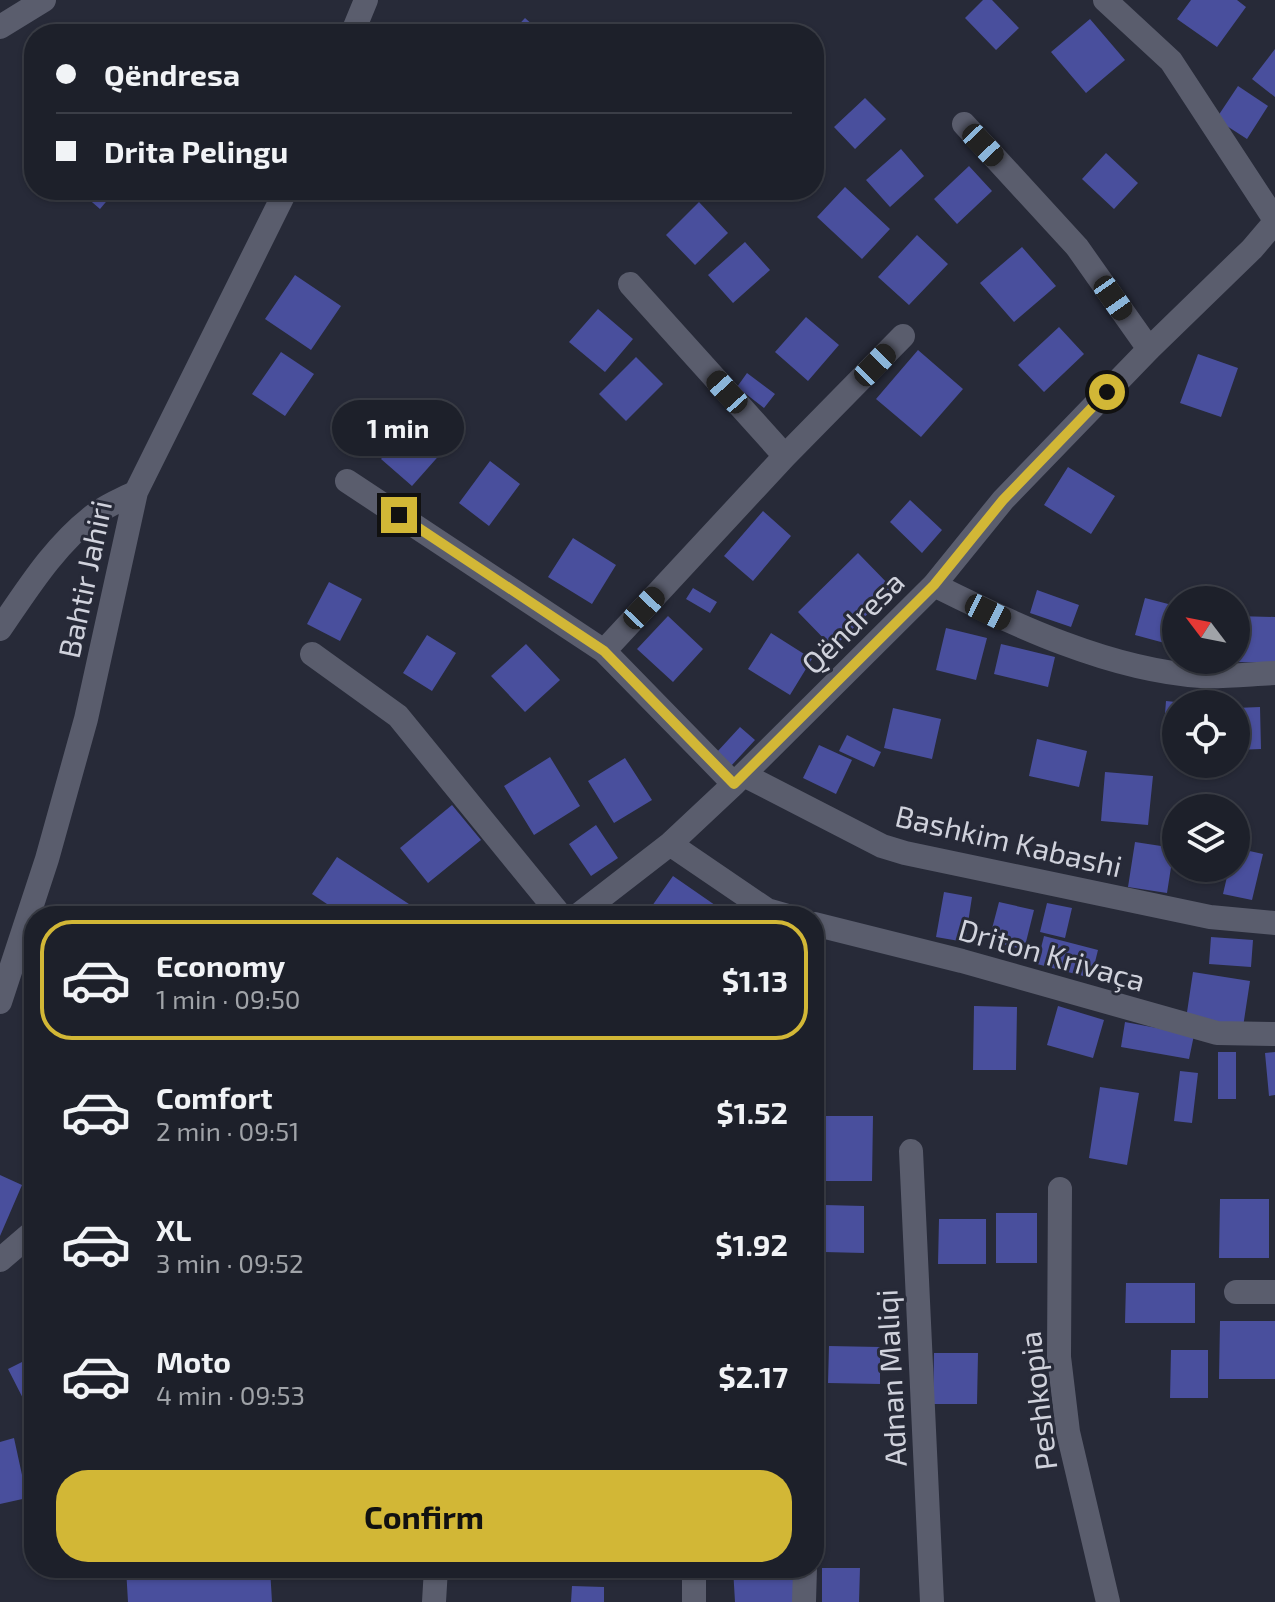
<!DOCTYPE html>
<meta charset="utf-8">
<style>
:root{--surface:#1d202a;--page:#252832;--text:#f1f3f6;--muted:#a0a3a8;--line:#3b3e47;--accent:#d2b736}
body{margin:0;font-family:"Exo 2",sans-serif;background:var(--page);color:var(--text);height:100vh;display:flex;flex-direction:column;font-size:30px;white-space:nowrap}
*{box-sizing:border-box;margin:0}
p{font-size:26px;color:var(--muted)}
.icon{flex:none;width:44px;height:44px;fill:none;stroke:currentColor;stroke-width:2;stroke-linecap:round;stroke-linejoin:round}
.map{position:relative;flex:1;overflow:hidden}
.sheet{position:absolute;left:24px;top:906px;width:800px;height:672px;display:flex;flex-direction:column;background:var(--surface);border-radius:32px;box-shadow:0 2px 6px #0004,0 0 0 2px var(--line)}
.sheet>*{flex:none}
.guide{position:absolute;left:24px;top:24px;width:800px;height:176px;border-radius:32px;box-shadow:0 2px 6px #0004,0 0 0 2px var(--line);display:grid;align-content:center;height:176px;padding:0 32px;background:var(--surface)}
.needle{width:52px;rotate:302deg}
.tools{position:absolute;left:1162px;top:586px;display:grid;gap:16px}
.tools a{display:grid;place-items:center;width:88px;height:88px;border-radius:50%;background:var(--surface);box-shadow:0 2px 6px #0004,0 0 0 2px var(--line);font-size:40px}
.end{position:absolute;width:36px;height:36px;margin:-18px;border:10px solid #d2b736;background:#111;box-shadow:0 0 0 4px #111}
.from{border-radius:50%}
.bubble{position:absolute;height:56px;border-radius:28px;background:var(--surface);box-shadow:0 2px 6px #0004,0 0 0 2px var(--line);font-size:26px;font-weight:700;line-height:56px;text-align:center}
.car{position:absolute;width:24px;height:48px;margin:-24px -12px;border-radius:10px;box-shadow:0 0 6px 2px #0007;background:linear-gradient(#222 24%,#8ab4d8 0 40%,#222 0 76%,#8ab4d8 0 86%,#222 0)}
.guide b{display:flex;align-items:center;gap:28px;height:76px;font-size:30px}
.guide b+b{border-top:2px solid var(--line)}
.guide i{width:20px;height:20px;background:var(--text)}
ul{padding:14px 0 0;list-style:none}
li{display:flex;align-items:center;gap:24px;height:120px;margin:0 16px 12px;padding:0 16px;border:4px solid transparent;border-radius:32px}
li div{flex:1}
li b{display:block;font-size:30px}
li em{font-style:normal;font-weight:700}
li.on{border-color:var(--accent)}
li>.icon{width:72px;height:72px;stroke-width:1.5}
.action{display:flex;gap:16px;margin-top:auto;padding:16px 32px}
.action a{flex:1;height:92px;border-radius:32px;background:var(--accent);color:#111;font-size:32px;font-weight:700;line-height:92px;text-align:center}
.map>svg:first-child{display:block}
.building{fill:#494f9d}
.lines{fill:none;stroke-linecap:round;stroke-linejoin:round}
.minor{stroke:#5a5d6d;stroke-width:24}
.route{stroke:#d2b736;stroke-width:10}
.labels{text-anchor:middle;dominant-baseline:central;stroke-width:6;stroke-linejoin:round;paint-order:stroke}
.street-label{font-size:30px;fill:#d0d2dc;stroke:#272a38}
</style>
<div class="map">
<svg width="1275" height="1602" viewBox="0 0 1275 1602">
<rect width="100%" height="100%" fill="#272a38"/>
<path class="building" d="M983,0H992L1019,28L996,50L965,18Z
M1191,0H1237L1246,7L1217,47L1177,19Z
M525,18L543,34H510Z
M1090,19L1125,60L1086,93L1051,52Z
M1275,49V97L1252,79Z
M1238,86L1268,106L1247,139L1216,119Z
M865,98L886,119L855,149L834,127Z
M901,149L924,176L890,207L866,180Z
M1106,153L1138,183L1114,209L1082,179Z
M969,166L992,191L957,224L934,199Z
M845,187L890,229L862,259L817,217Z
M78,190H116L100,209Z
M699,202L728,233L695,265L666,235Z
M917,235L948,264L909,305L878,277Z
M745,242L770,270L733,303L708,275Z
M1022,247L1056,286L1014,322L980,283Z
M295,275L341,306L311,350L265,319Z
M598,309L633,339L605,372L569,342Z
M806,317L839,345L808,381L775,352Z
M1059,327L1084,354L1044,392L1018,365Z
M918,350L963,389L921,437L876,399Z
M281,352L314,374L285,416L252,394Z
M1198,354L1238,368L1221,417L1180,403Z
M636,357L663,384L626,421L599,394Z
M747,373L775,394L764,408L737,387Z
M420,415L451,442L412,486L381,459Z
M490,461L520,484L489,526L459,503Z
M1068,467L1115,496L1091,534L1044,505Z
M910,500L942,530L922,553L890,522Z
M763,511L791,536L753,581L724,556Z
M573,538L616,565L592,604L548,577Z
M858,553L893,589L833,648L798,612Z
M329,582L362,599L340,641L307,624Z
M693,588L717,602L710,613L686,599Z
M1037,590L1079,605L1071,627L1030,613Z
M1145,598L1176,606V630L1172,645L1135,635Z
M668,616L703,649L673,682L637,649Z
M1236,616L1275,617V663L1236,662Z
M946,628L987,638L976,680L936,670Z
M771,633L812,659L790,695L748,669Z
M427,635L456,653L432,691L403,673Z
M526,644L560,680L525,712L491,676Z
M1001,644L1055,657L1048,687L994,674Z
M1166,701L1176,702V740L1163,739Z
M1260,707L1261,749L1236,750V708Z
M893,708L941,719L932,759L884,748Z
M740,727L755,740L731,766L717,752Z
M847,735L881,752L874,767L839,751Z
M1037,739L1087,751L1079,787L1029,776Z
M819,745L852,760L836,794L803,778Z
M550,757L580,806L534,835L504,786Z
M625,758L652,800L614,823L588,781Z
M1105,772L1153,776L1148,825L1101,821Z
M452,805L481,840L428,883L400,848Z
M596,825L618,858L591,876L569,844Z
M1135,842L1174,848L1167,893L1128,887Z
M1236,848L1263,854L1252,900L1223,894L1229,868H1236Z
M337,857L412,906L406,916H345L312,894Z
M673,876L725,912L722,916H645Z
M944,892L972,897L965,942L936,937Z
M999,902L1034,910L1024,950L989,940Z
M1047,903L1072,908L1065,938L1040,932Z
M1044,936L1098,950L1091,978L1037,964Z
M1211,937L1253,940L1251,967L1209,964Z
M1193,972L1250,981L1243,1027L1186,1019Z
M974,1006L1017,1007L1016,1070H973Z
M1058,1006L1104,1020L1093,1058L1047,1045Z
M1125,1022L1194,1035L1189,1059L1121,1047Z
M1218,1052H1236V1099H1218Z
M1275,1052V1095L1269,1096L1265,1053Z
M1180,1071L1198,1073L1192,1123L1174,1121Z
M1100,1087L1139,1093L1127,1165L1089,1158Z
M823,1116H873L872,1181H822Z
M0,1175L22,1185L0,1236Z
M1220,1199H1269V1258H1219Z
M824,1205L864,1206V1253L824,1252Z
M996,1213H1037V1263H996Z
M939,1219H986V1264H938Z
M1126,1283H1195V1323H1125Z
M1220,1321H1275V1379H1219Z
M829,1346L880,1347V1384L828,1383Z
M1171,1350H1208V1398H1170Z
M934,1353H978L977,1404H933Z
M34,1356V1420L8,1369Z
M14,1438L27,1498L0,1504V1442Z
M126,1568H270L272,1602H128Z
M733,1568H793L794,1602H735Z
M822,1568H860L859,1602H822Z
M572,1586L604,1587V1602H571Z"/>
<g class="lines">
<path class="minor" d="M1105,0L1171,61L1275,220
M0,27L44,0
M352,34L366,0
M964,124L1077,247L1149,349
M630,284L785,456
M347,481L604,651L734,784
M934,585C1014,625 1110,670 1201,676C1225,677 1251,674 1275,673
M0,629C28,588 56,543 97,513C109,504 123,499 136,492
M604,651L785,456L903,336
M312,654L398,716L561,916
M744,775L882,846L905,853L1210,917L1275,923
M670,844L767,910L788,916
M577,916L670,844L734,784L934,585L1003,500L1149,349L1252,249L1275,222
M814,924L962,961L1217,1033L1275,1034
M0,1002L47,859L86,719L136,492L286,190
M911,1151L932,1602
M1060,1189L1059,1357L1068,1432L1108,1602
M0,1260L34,1231
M1236,1292H1275
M434,1602L436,1568
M694,1602V1568
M804,1602L805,1568"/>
</g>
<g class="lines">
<path class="route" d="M399,515L604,651L734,784L934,585L1003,500L1107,392"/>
</g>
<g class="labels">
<g class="street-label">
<text transform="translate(84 579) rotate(-78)">Bahtir Jahiri</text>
<text transform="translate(852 622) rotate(-45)">Qëndresa</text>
<text transform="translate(1009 840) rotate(13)">Bashkim Kabashi</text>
<text transform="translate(1052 954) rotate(16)">Driton Krivaça</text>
<text transform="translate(890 1378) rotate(-93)">Adnan Maliqi</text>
<text transform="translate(1037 1401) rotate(-97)">Peshkopia</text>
</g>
</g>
</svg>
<div class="tools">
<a><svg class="needle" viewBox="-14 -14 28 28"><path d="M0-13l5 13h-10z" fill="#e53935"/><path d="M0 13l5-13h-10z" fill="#a0a3a8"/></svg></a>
<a><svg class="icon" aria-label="locate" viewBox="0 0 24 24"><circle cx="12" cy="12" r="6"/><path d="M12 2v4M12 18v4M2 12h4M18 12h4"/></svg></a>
<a><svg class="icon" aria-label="layers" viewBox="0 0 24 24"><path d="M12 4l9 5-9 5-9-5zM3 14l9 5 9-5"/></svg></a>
</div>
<i class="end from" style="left:1107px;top:392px"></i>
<i class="end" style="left:399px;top:515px"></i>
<div class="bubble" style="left:332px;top:400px;width:132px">1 min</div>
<i class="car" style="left:983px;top:145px;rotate:137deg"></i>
<i class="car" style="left:1113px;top:298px;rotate:145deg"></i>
<i class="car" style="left:875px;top:365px;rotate:44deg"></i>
<i class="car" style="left:727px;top:392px;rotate:318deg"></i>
<i class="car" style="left:644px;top:608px;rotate:43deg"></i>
<i class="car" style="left:988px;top:612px;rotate:116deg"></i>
<div class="guide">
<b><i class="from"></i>Qëndresa</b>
<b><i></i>Drita Pelingu</b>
</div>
<section class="sheet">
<ul>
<li class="on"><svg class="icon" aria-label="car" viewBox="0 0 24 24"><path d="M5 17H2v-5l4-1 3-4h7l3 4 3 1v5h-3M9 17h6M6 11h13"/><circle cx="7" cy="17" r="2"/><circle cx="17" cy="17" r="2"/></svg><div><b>Economy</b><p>1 min · 09:50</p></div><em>$1.13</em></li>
<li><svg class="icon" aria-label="car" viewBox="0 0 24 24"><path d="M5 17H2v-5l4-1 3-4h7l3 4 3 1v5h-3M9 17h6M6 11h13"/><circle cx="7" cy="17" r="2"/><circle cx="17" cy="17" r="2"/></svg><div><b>Comfort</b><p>2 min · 09:51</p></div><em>$1.52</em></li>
<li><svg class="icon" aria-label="car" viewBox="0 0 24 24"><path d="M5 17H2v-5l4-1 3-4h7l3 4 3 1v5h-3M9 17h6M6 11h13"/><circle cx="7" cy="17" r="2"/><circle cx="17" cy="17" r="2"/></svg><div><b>XL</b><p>3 min · 09:52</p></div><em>$1.92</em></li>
<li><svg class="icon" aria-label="car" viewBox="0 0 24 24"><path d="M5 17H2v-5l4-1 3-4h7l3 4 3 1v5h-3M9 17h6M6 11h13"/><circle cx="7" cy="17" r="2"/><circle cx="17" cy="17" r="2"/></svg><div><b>Moto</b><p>4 min · 09:53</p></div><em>$2.17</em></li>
</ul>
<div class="action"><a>Confirm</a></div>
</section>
</div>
